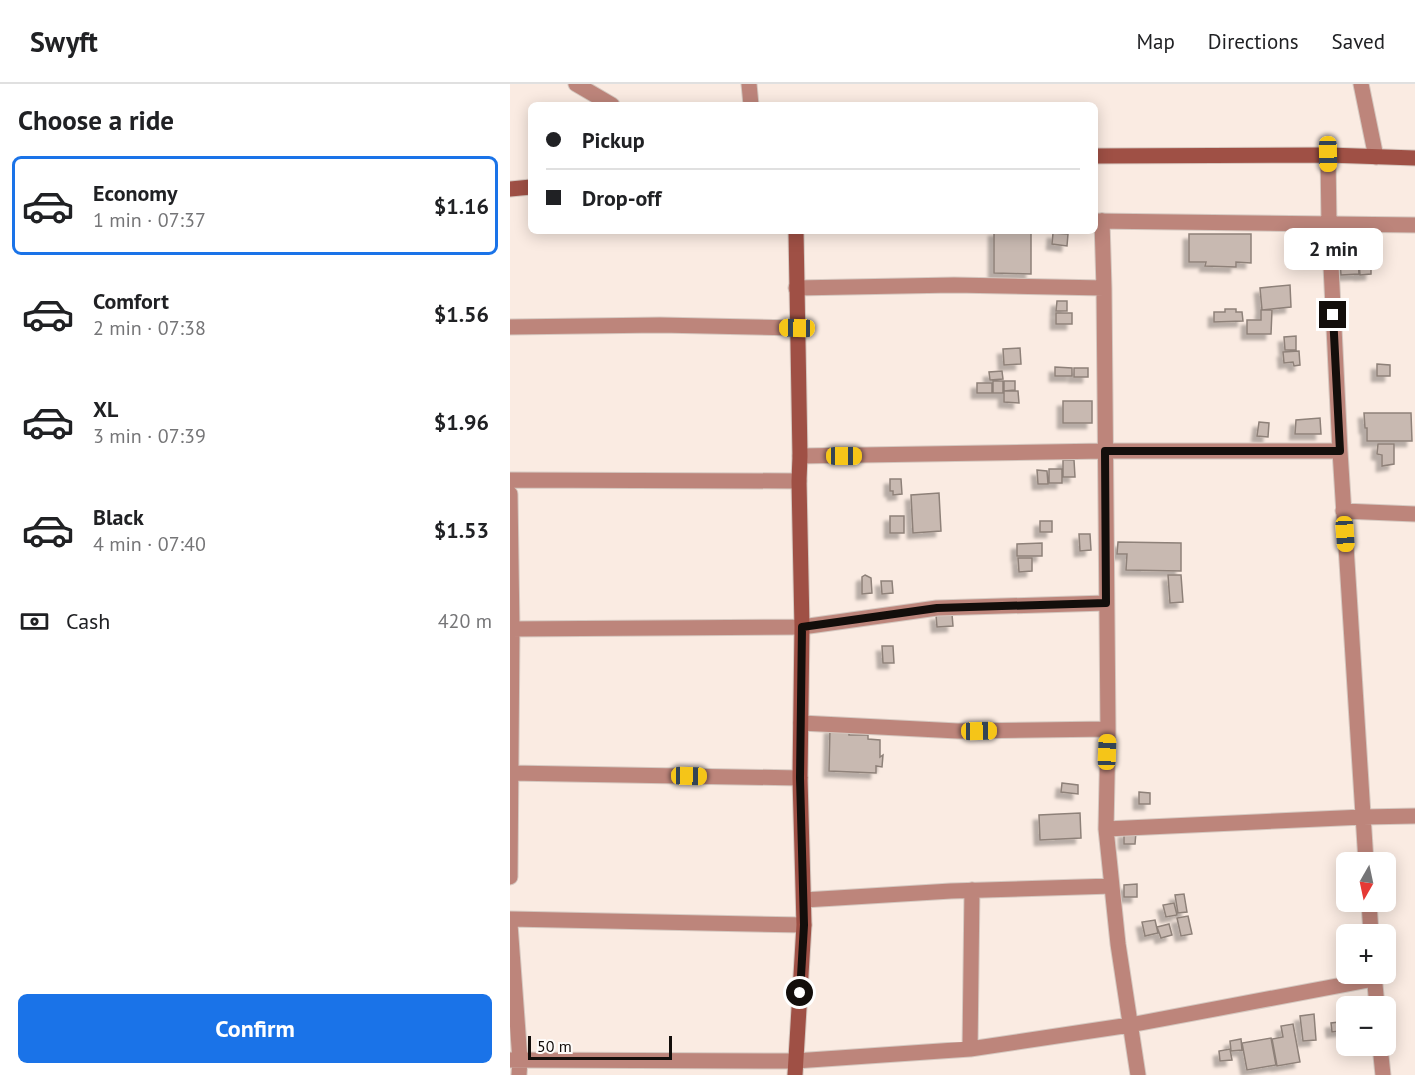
<!DOCTYPE html>
<meta charset="utf-8">
<style>
:root{--surface:#fff;--page:#f6f6f6;--text:#202124;--muted:#757577;--line:#e0e0e0;--accent:#1a73e8}
body{margin:0;font-family:"PT Sans",sans-serif;background:var(--page);color:var(--text);height:100vh;display:flex;flex-direction:column;font-size:22px;white-space:nowrap}
*{box-sizing:border-box;margin:0}
p{font-size:20px;color:var(--muted)}
.icon{flex:none;width:33px;height:33px;fill:none;stroke:currentColor;stroke-width:2;stroke-linecap:round;stroke-linejoin:round}
.map{position:relative;flex:1;overflow:hidden}
.drawer{display:flex;flex-direction:column;background:var(--surface);width:510px}
.drawer>*{flex:none}
.hud{position:absolute;left:18px;top:18px;width:570px;height:132px;border-radius:9px;box-shadow:0 3px 15px #0003;display:grid;align-content:center;height:132px;padding:0 18px;background:var(--surface)}
.needle{width:39px;rotate:189deg}
.tools{position:absolute;left:826px;top:768px;display:grid;gap:12px}
.tools a{display:grid;place-items:center;width:60px;height:60px;border-radius:9px;background:var(--surface);box-shadow:0 3px 15px #0003;font-size:30px}
.scale{position:absolute;left:18px;bottom:15px;width:144px;box-sizing:border-box;padding-left:6px;border:3px solid #130e0b;border-top:0;font-size:16px;line-height:21px;white-space:nowrap;color:#130e0b;-webkit-text-stroke:4px #fefbf9;paint-order:stroke}
.end{position:absolute;width:27px;height:27px;margin:-14px;border:8px solid #130e0b;background:#fff;box-shadow:0 0 0 3px #fff}
.from{border-radius:50%}
.bubble{position:absolute;height:42px;border-radius:9px;background:var(--surface);box-shadow:0 3px 15px #0003;font-size:20px;font-weight:600;line-height:42px;text-align:center}
.car{position:absolute;width:18px;height:36px;margin:-18px -9px;border-radius:8px;box-shadow:0 0 4px 2px #0007;background:linear-gradient(#f5c518 24%,#345 0 40%,#f5c518 0 76%,#345 0 86%,#f5c518 0)}
.hud b{display:flex;align-items:center;gap:21px;height:57px;font-size:22px}
.hud b+b{border-top:2px solid var(--line)}
.hud i{width:15px;height:15px;background:var(--text)}
ul{padding:0;list-style:none}
li{display:flex;align-items:center;gap:18px;height:99px;margin:0 12px 9px;padding:0 6px;border:3px solid transparent;border-radius:9px}
li div{flex:1}
li b{display:block;font-size:22px}
li em{font-style:normal;font-weight:600}
li.active{border-color:var(--accent)}
li>.icon{width:54px;height:54px;stroke-width:1.5}
h2{padding:0 18px;font-size:27px;line-height:72px}
.pay{display:flex;align-items:center;gap:15px;height:66px;padding:0 18px;font-size:22px}
.pay p{margin-inline-start:auto}
.cta{display:flex;gap:12px;margin-top:auto;padding:12px 18px}
.cta a{flex:1;height:69px;border-radius:9px;background:var(--accent);color:#fff;font-size:24px;font-weight:600;line-height:69px;text-align:center}
header{display:flex;align-items:center;gap:36px;box-sizing:border-box;height:84px;padding:0 30px;background:var(--surface);border-bottom:2px solid var(--line)}
header strong{font-size:28px}
nav{display:flex;gap:33px;margin-inline-start:auto;font-size:21px}
main{display:flex;flex:1;min-height:0}
.map>svg:first-child{display:block}
.building{fill:#c8b9b1;stroke:#8e8179;stroke-width:1.5;filter:url(#shadow)}
.lines{fill:none;stroke-linecap:round;stroke-linejoin:round}
.street-casing{stroke:#d5c8c0;stroke-width:17}
.secondary-casing{stroke:#d5c8c0;stroke-width:17}
.street{stroke:#bd857b;stroke-width:15}
.secondary{stroke:#9f5045;stroke-width:15}
.route{stroke:#130e0b;stroke-width:8}
</style>
<header>
<strong>Swyft</strong>
<nav><a>Map</a><a>Directions</a><a>Saved</a></nav>
</header>
<main>
<section class="drawer">
<h2>Choose a ride</h2>
<ul>
<li class="active"><svg class="icon" aria-label="car" viewBox="0 0 24 24"><path d="M5 17H2v-5l4-1 3-4h7l3 4 3 1v5h-3M9 17h6M6 11h13"/><circle cx="7" cy="17" r="2"/><circle cx="17" cy="17" r="2"/></svg><div><b>Economy</b><p>1 min · 07:37</p></div><em>$1.16</em></li>
<li><svg class="icon" aria-label="car" viewBox="0 0 24 24"><path d="M5 17H2v-5l4-1 3-4h7l3 4 3 1v5h-3M9 17h6M6 11h13"/><circle cx="7" cy="17" r="2"/><circle cx="17" cy="17" r="2"/></svg><div><b>Comfort</b><p>2 min · 07:38</p></div><em>$1.56</em></li>
<li><svg class="icon" aria-label="car" viewBox="0 0 24 24"><path d="M5 17H2v-5l4-1 3-4h7l3 4 3 1v5h-3M9 17h6M6 11h13"/><circle cx="7" cy="17" r="2"/><circle cx="17" cy="17" r="2"/></svg><div><b>XL</b><p>3 min · 07:39</p></div><em>$1.96</em></li>
<li><svg class="icon" aria-label="car" viewBox="0 0 24 24"><path d="M5 17H2v-5l4-1 3-4h7l3 4 3 1v5h-3M9 17h6M6 11h13"/><circle cx="7" cy="17" r="2"/><circle cx="17" cy="17" r="2"/></svg><div><b>Black</b><p>4 min · 07:40</p></div><em>$1.53</em></li>
</ul>
<div class="pay"><svg class="icon" aria-label="cash" viewBox="0 0 24 24"><path d="M3 7h18v10H3z"/><circle cx="12" cy="12" r="2"/></svg>Cash<p>420 m</p></div>
<div class="cta"><a>Confirm</a></div>
</section>
<div class="map">
<svg width="905" height="991" viewBox="0 0 905 991">
<defs>
<filter id="shadow"><feDropShadow dx="-5.5" dy="5.5" stdDeviation="1.5" flood-color="#0004"/></filter>
</defs>
<rect width="100%" height="100%" fill="#faebe2"/>
<path class="building" d="M484,147H521V190L484,189Z
M543,149L558,150L557,162L542,160Z
M679,150H741V179L726,178V183L695,182L696,178H679Z
M830,163H842V176H830Z
M848,177L849,190L831,191L830,178Z
M849,177H861V190L850,191Z
M780,201L781,223L752,226L750,204Z
M547,217H557V227H546Z
M715,225H726V228H732L733,237L704,238V228H715Z
M751,226H762L761,250H737V236H751Z
M546,229H562V240H546Z
M786,252V266H775L774,253Z
M510,264L511,280L494,281L493,265Z
M789,267L790,281L784,282L783,278L774,279L773,268Z
M867,280L880,281V292H867Z
M545,283L562,284V292H545Z
M564,284H578V293H564Z
M492,287L493,295L480,296L479,288Z
M483,297H493V309H483Z
M494,297H505V306L494,307Z
M467,299H482V309H467Z
M494,307H508L509,319L494,318Z
M553,317H582V339H553Z
M854,329H901L902,357H857V344H855Z
M810,334L811,350H785L786,336Z
M749,338L759,339L758,353L747,352Z
M868,360H884V380L872,382V371L867,370Z
M553,376H564L565,393H553Z
M539,385H552V399H539Z
M527,386L537,387L538,400H528Z
M380,395H391L392,410L383,411V407H380Z
M429,409L431,447L403,449L401,411Z
M380,432H394V449H380Z
M530,437H542V448H530Z
M569,450H580L581,466L570,467Z
M608,458L671,459V487L616,486L617,470H607Z
M532,459V472H507V460Z
M508,474H522V487L509,488Z
M355,491L361,494L362,509L352,510V493Z
M658,491H671L673,518L660,519Z
M371,497H382L383,509L372,510Z
M442,530L443,542L427,543L426,531Z
M372,562H383L384,579H373Z
M320,644H339V651H358V655L370,656V673L373,671L372,683L366,682V689L319,687Z
M552,699L568,701V710L551,708Z
M629,708L640,709V720H629Z
M570,729L571,754L530,756L529,731Z
M614,748H626L625,760H614Z
M627,800V813H614V801Z
M674,810L677,828L668,829L665,811Z
M664,819L667,831L656,833L653,821Z
M678,832L682,850L671,852L667,834Z
M645,836L648,849L635,852L632,838Z
M659,840L662,851L651,854L647,843Z
M804,930L806,956L793,957L790,932Z
M837,937V946L822,948L821,939Z
M783,940L790,978L767,982L762,955L773,953L771,942Z
M761,954L766,981L737,986L732,959Z
M731,955L732,966L721,967L720,957Z
M720,965L722,976L710,977L709,967Z"/>
<g class="lines">
<g class="street-casing">
<path id="street" d="M66,0L102,21
M239,0L241,21
M851,0L866,73
M818,71L819,141L830,367L856,778
M585,137L905,141
M592,137L594,204L598,645L596,745L608,860L628,991
M286,204L444,201L594,204
M0,243L150,241L287,244
M290,372L595,367H830
M0,396L289,397
M0,410L2,545L0,793
M833,427L905,430
M0,545L292,543L427,524L596,519
M291,639L448,647L598,645
M0,689L290,694
M596,745L853,733L905,732
M294,816L441,807L602,802
M859,818L861,850
M0,835L294,841
M0,840L10,976L9,991
M864,890L867,922
M870,962L873,991
M460,965L462,806
M0,976L285,977L460,965L620,941L864,895"/>
</g>
<g class="secondary-casing">
<path id="secondary" d="M585,72L818,71L905,74
M0,105L21,103
M285,991L294,841L290,694L292,543L289,397L290,372L286,147"/>
</g>
<use href="#street" class="street"/>
<use href="#secondary" class="secondary"/>
</g>
<g class="lines">
<path class="route" d="M290,909L294,841L290,694L292,543L427,524L596,519L595,367H830L823,231"/>
</g>
</svg>
<div class="tools">
<a><svg class="needle" viewBox="-14 -14 28 28"><path d="M0-13l5 13h-10z" fill="#e53935"/><path d="M0 13l5-13h-10z" fill="#757577"/></svg></a>
<a>+</a>
<a>−</a>
</div>
<div class="scale">50 m</div>
<i class="end from" style="left:290px;top:909px"></i>
<i class="end" style="left:823px;top:231px"></i>
<div class="bubble" style="left:774px;top:144px;width:99px">2 min</div>
<i class="car" style="left:818px;top:70px;rotate:179deg"></i>
<i class="car" style="left:287px;top:244px;rotate:271deg"></i>
<i class="car" style="left:334px;top:372px;rotate:90deg"></i>
<i class="car" style="left:835px;top:450px;rotate:176deg"></i>
<i class="car" style="left:469px;top:647px;rotate:89deg"></i>
<i class="car" style="left:597px;top:668px;rotate:2deg"></i>
<i class="car" style="left:179px;top:692px;rotate:91deg"></i>
<div class="hud">
<b><i class="from"></i>Pickup</b>
<b><i></i>Drop-off</b>
</div>
</div>
</main>
